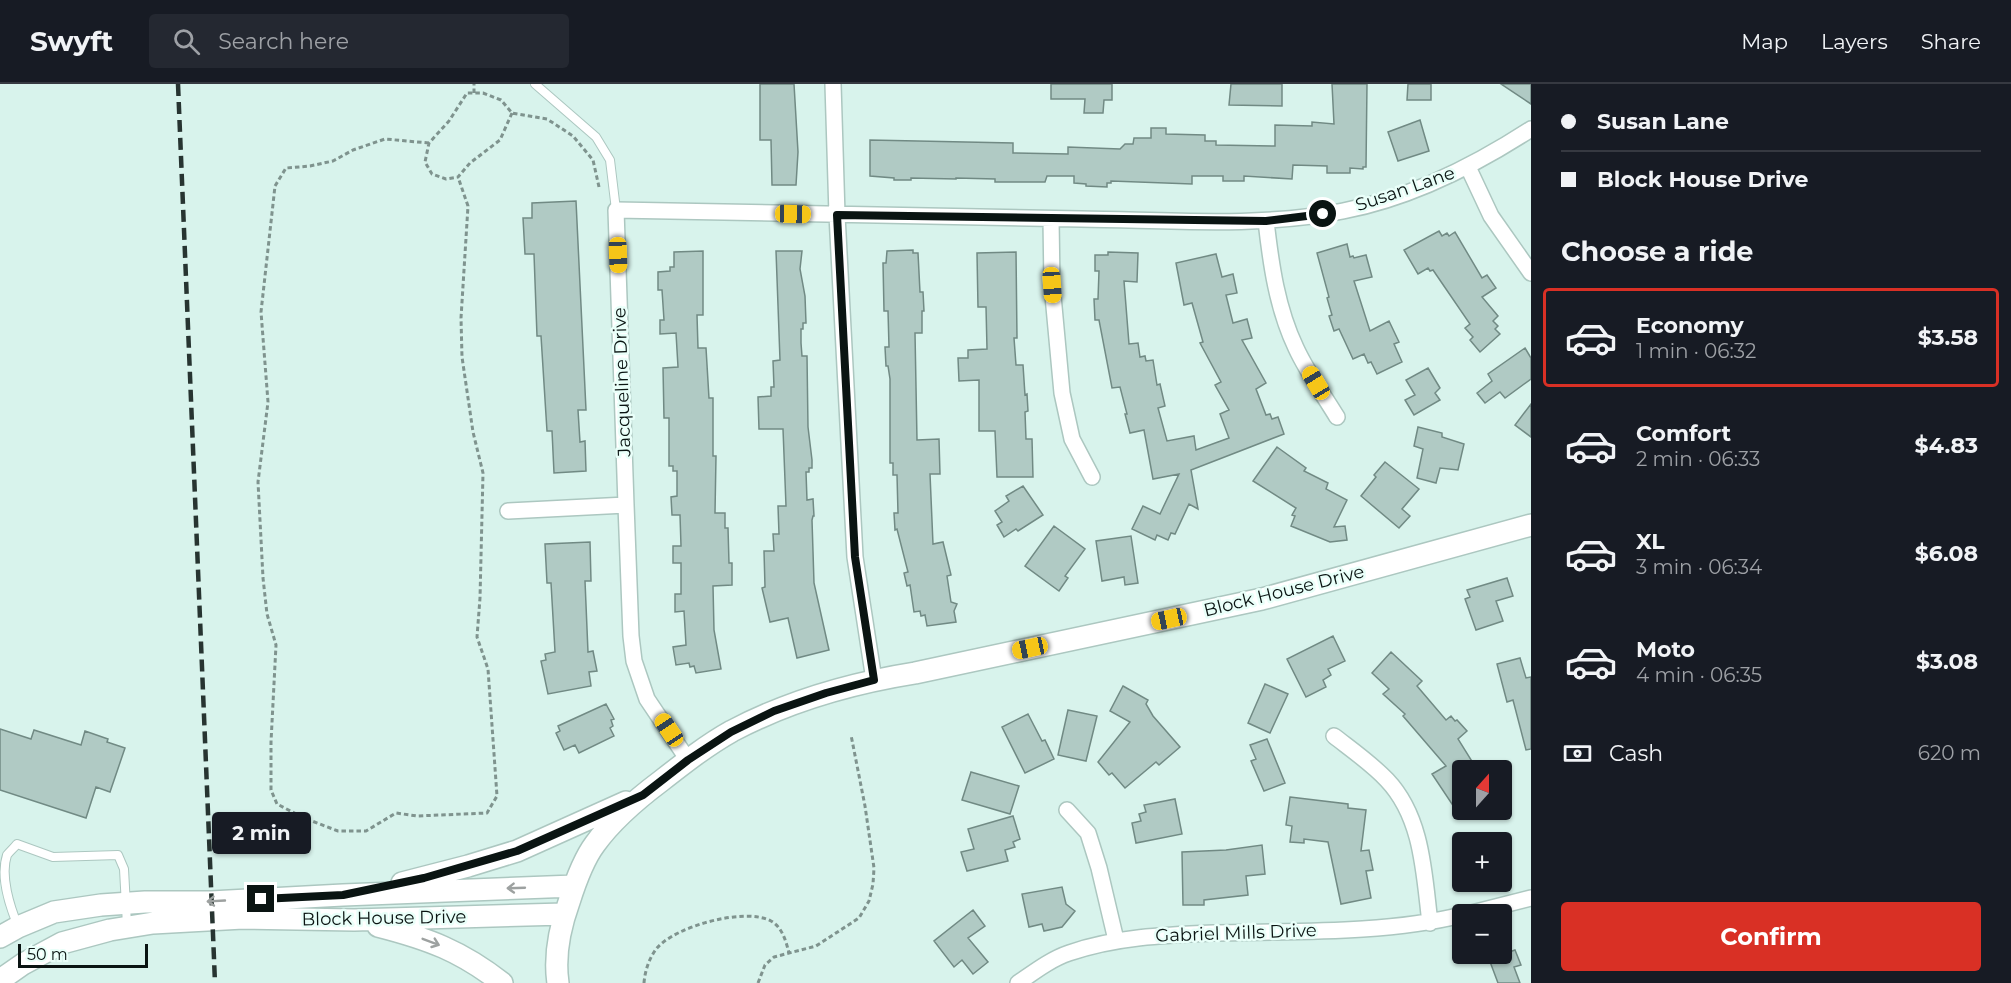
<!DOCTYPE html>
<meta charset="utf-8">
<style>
:root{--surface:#171b24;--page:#242831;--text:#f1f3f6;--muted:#9ea1a6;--line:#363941;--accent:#d93025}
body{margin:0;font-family:Montserrat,sans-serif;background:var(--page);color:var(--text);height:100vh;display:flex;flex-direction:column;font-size:22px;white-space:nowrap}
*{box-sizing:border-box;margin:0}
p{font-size:20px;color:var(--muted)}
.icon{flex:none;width:33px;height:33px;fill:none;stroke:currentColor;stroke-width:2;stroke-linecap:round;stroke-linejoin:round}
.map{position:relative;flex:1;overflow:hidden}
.sheet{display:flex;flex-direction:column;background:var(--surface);width:480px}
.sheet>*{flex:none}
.banner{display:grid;align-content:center;height:132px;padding:0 30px;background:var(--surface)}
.needle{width:39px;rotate:21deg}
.buttons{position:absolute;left:1452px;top:676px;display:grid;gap:12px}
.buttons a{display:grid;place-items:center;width:60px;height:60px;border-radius:6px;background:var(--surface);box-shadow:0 2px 4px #0004;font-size:30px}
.scale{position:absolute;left:18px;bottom:15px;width:130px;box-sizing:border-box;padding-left:6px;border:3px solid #0a1412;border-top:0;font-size:16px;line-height:21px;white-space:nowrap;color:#0a1412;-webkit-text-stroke:4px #e9fff9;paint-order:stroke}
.end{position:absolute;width:27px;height:27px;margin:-14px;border:8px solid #0a1412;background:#fff;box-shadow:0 0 0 3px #fff}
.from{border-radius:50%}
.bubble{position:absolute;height:42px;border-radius:6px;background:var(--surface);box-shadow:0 2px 4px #0004;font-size:20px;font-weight:700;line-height:42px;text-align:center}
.car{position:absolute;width:18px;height:36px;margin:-18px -9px;border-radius:8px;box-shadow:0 0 4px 2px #0007;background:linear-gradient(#f5c518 24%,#345 0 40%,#f5c518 0 76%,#345 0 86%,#f5c518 0)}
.banner b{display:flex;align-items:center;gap:21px;height:57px;font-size:22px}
.banner b+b{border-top:2px solid var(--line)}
.banner i{width:15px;height:15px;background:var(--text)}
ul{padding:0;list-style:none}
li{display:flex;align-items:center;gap:18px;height:99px;margin:0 12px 9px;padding:0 18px;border:3px solid transparent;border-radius:6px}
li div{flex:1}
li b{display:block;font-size:22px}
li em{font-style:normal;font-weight:700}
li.on{border-color:var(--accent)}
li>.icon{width:54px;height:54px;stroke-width:1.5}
h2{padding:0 30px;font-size:27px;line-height:72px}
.pay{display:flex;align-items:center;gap:15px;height:66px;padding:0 30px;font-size:22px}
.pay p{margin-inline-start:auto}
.button{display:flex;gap:12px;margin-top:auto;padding:12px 30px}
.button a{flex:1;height:69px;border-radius:6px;background:var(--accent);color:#fff;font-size:24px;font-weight:700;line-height:69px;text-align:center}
header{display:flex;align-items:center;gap:36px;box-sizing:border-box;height:84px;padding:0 30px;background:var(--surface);border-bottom:2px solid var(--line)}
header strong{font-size:28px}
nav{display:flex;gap:33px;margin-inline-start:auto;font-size:21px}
.search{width:420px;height:54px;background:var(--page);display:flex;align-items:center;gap:15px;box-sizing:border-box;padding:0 21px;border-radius:6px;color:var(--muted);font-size:22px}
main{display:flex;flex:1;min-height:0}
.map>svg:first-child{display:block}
.building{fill:#b0cac4;stroke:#718a84;stroke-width:1.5}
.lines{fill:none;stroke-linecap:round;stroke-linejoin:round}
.lane-casing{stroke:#acc7c0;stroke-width:10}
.street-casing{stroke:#acc7c0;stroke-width:18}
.secondary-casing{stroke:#acc7c0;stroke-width:24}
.path{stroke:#7f938e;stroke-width:3;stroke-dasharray:4.5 3;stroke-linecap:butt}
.lane{stroke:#fff;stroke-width:8}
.street{stroke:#fff;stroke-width:15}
.secondary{stroke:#fff;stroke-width:21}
.rail{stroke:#273431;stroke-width:4.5;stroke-dasharray:12 6;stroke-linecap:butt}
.oneway{stroke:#9da1a0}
.route{stroke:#0a1412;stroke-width:8}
.labels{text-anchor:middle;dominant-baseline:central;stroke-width:5;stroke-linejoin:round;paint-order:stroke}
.street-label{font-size:18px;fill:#0a1412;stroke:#e9fff9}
</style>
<header>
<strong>Swyft</strong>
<div class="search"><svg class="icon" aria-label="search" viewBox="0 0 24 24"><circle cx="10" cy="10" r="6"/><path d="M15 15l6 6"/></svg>Search here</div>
<nav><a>Map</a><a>Layers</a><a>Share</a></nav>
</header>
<main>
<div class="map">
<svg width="1531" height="899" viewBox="0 0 1531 899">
<rect width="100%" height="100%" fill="#d8f3ec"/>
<path class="building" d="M760,0H794L798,68L796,101H772L771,56H760Z
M1051,0H1112V16H1104L1103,29H1084L1085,15H1051Z
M1231,0H1282V22L1229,21Z
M1332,0H1367L1366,83H1363V85L1350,84V89H1327V82L1293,81L1292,95L1244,92V97H1223V92H1192V100L1111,97V99H1107V103L1086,102V100L1074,99V92H1047L1045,98H995V95L956,94V95L911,94V96H894V94L870,92V56L1013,59V69L1068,70V63L1120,65L1125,60H1133L1134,54H1151V44H1166V50L1205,51V57H1216V61L1275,62V41L1312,42V38L1334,40Z
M1408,0H1431V16H1407Z
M1501,0H1531V20Z
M1420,36L1429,67L1398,77L1388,48Z
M576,117L586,326H578L580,358L585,357L586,387L554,389L552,347H547L541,252H537L534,170H525L523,134H532V119Z
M1439,147L1442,152L1447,149L1449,152L1455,148L1482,194L1487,191L1496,204L1482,213L1498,232L1493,237L1498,242L1495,245L1500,250L1480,268L1470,256L1473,253L1465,244L1470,240L1433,186L1430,187L1428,184L1418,190L1404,166Z
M1347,160L1350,173L1353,172L1354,174L1366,171L1372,193L1354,197L1370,247L1389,237L1399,258L1394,260L1402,278L1377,290L1371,278L1368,279L1364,270L1353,275L1339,245L1334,247L1329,232L1332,231L1327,214L1329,213L1317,169Z
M913,166V169H918L920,208H923L924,227H922V249H915L917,356L939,355L940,390H930L933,460L943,458L951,491L947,492L951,518L957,520L954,527L956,538L927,542L925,531L921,532L920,527L914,528L910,501L907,502L904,489L908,488L897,445L895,446L894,429H898L897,391H893V379H890V295L888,282H886L885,263H889L888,227H884L883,179H886L887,167Z
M703,167V231H697L698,264H706L709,314H713V372H716L715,429H725V444H728L729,479H732V501L713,502L714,546L721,585L696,589L694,582L690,583L689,579L676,581L673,563L686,561L684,527L675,528V510H681V479H673V462H681L680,431H672L671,413L677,412V387H673V382H669V334H664L663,284L678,283L676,249L660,250V236H664L662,206H658V188L670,187V183H674V168Z
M776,167H802L800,185L805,212L806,239H803V245H801V259L802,272H807L808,343L812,376V384H809V388H806L807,416L813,415L814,432H813L812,436L814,499L829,566L797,574L788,534L770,538L762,504L765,503L764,467H774L773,450H779L778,422H786L783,345H759L758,313L771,312V303H774L773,277L780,276Z
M1016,168L1017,254H1014L1016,281H1023L1025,311L1027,310L1028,327L1025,328L1026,355H1032L1033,393H997L995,347H979V296L959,297L958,274H968V266L987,265L986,223H978L977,169Z
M1108,168L1138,169L1137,198L1124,197L1129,260L1138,259L1140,273L1145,272L1146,277L1153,276L1157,301L1160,300L1165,322L1158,324L1167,357L1194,352L1196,366L1229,354L1220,330L1229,326L1215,301L1221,298L1200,259L1203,258L1192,219L1184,221L1176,179L1216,170L1222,193L1233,190L1237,209L1226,211L1233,239L1247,235L1252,254L1242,256L1266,299L1256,305L1266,331L1270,330L1272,335L1278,333L1284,350L1191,386L1198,425L1189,420L1175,450L1171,449L1168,456L1157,451L1155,456L1132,445L1143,422L1160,430L1179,390L1153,395L1144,346L1130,349L1125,330H1127L1120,303L1112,304L1099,236H1095L1094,215H1098L1099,187H1095V171H1108Z
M1525,264L1531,274V295L1505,314L1500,308L1485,319L1477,309L1492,297L1488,290Z
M1428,284L1440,304L1435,309L1440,316L1414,331L1405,316L1415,311L1406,296Z
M1531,320V353L1515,341Z
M1418,343L1442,349V353L1464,360L1458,386L1440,384L1436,399L1417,394L1423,365L1414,362Z
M1277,363L1306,384L1304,387L1328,399L1326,405L1347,416L1334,443L1345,442L1347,456L1330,458L1291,442L1295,432L1292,431L1296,424L1253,397Z
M1385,378L1419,405L1402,425L1410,432L1399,444L1361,412L1376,393L1374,391Z
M1023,402L1043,431L1018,447L1016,445L1004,453L997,441L1002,438L995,427L1009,417L1006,412Z
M1054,442L1085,465L1065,492L1068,494L1059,507L1025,482Z
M1131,452L1138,499L1125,501L1124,493L1102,497L1096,457Z
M590,458L591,497H585L588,568L593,567L597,587L589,588L591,602L548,610L541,577L546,576L545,570L555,568L551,499H547L545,460Z
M1507,494L1513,512L1496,517L1503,537L1476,546L1465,515L1470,513L1467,506Z
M1333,552L1345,577L1328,585L1331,591L1323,596L1326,603L1306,613L1287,575Z
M1391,568L1422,597L1417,602L1446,636L1451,632L1455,637L1457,636L1467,647L1458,655L1478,687H1462V718L1454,723L1432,690L1446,682L1403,632L1405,630L1383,610L1389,605L1372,589Z
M1520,574L1526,594L1531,593V665L1526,666L1513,616L1507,618L1497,580Z
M1265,600L1288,610L1270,649L1248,639Z
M1123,602L1148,616L1146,620L1153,632L1180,663L1159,681L1156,678L1125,704L1112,689L1109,691L1098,678L1130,638L1110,627Z
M606,620L614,635L611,636L613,642L610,644L614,652L579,669L575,661L564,666L556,649L560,647L558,642Z
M1068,626L1097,632L1086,677L1058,671Z
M1028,630L1042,657L1045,656L1054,675L1025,689L1002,643Z
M0,645L31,655L34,646L81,661L85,647L108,655L107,658L125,664L110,708L96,703L86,734L0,706Z
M1267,655L1285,699L1264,707L1251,677L1256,675L1250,661Z
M971,688L1019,702L1010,730L962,716Z
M1290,713L1348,720V724L1366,726L1361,767L1369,766L1373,786L1366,787L1371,814L1341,820L1328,758L1304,755V759L1290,758L1292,742L1286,741Z
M1175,715L1182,750L1136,759L1132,739L1141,737L1139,730L1146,728L1144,721Z
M1013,732L1020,755L1013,758L1015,763L1005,766L1008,777L967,787L961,768L974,765L968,745Z
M1262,761L1265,790L1246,792L1248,811L1204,816V821H1183L1182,768L1226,766Z
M1062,803L1066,820L1075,827L1062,843L1044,847L1042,840L1029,843L1022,810Z
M973,826L985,842L968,854L988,878L973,890L962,876L954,883L934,857Z
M1515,866L1521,881L1514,883L1520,899H1498L1489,875Z"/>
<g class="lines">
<g class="lane-casing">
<path id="lane" d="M535,0L596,53L610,76L616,126
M18,842C10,823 0,792 7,771C10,767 14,764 17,760L53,773L118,771L124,785L127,841"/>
</g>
<g class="street-casing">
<path id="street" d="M833,0L837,131L855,473L874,596
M1468,83L1491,132L1531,189
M1051,135L1052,201L1062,309L1072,355L1092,393
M1266,137C1271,181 1277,224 1296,264C1307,288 1323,310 1337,333
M508,427L626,421
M1334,652C1352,666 1372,680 1387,696C1423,734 1424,791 1430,839
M688,676L647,615L634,577L631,552L626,421L616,126C771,130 926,133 1081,135C1168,136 1257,144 1343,127C1411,114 1474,82 1531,45
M1067,726L1088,749L1099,784L1116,856
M1464,831L1531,814
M1018,899C1034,888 1051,875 1069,869C1115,853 1164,851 1213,849C1293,847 1385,850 1462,831"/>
</g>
<g class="secondary-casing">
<path id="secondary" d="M402,799L468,782L517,767L626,718
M378,842C429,855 461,867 502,899
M0,853L18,843L54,828L101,821L145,818H211L343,811L574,802
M0,896L23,880L62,859L110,846L153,839L243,834L354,836L564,830
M558,899C554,872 560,843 569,818C575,799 583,776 595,760C613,735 637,715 661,697C684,679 707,661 732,647C789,617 852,599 915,589L1262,515L1531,441"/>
</g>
<path class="path" d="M474,9V0
M512,29L500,56L470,79L458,93L446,95L432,90L425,78L429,59L449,37L467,9H483L501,16L512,29L547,35L573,52L593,76L599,103
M429,59L385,55L353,66L333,77L310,82L286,84L275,102L261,228L268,318L258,398L263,494L267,530L276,561L271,658V706L277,720L304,734L338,747H366L396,729L417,732L487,729L497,712L488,585L477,553L480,514L483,389L473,348L462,273L461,234L468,122L458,93
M644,899C645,887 649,874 657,864C676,842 745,823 771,837C782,843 786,857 789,869
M758,899L765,881L774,873L816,862L859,834L869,817L873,800L874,784L865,722L851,651"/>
<use href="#lane" class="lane"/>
<use href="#street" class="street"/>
<use href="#secondary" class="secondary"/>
<path class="rail" d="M178,0L215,899"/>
</g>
<defs><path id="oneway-shaft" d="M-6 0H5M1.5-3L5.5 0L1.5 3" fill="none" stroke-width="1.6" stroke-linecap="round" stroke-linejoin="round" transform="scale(1.5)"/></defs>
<g class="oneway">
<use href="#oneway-shaft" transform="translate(516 804) rotate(178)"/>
<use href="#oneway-shaft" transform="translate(216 817) rotate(177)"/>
<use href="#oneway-shaft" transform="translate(431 858) rotate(21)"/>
</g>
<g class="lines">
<path class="route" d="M261,815L343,811L424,794L517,767L643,711L688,676L731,648L774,627L826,609L874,596L855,473L837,131L1266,137L1323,130"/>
</g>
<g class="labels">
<g class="street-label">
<text transform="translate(1405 105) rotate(-19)">Susan Lane</text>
<text transform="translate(622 298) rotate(-92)">Jacqueline Drive</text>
<text transform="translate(1284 507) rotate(-14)">Block House Drive</text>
<text transform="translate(384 834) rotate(-1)">Block House Drive</text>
<text transform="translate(1236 849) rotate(-2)">Gabriel Mills Drive</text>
</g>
</g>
</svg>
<div class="buttons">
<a><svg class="needle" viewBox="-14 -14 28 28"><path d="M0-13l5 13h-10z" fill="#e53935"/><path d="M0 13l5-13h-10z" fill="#9ea1a6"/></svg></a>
<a>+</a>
<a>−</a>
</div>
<div class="scale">50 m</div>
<i class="end from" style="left:1323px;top:130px"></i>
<i class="end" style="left:261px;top:815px"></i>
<div class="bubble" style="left:212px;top:728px;width:99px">2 min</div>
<i class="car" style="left:793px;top:130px;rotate:91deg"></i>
<i class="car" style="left:618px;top:171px;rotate:178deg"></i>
<i class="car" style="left:1052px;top:201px;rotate:176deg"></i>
<i class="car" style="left:1316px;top:299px;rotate:329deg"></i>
<i class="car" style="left:1169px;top:535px;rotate:258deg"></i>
<i class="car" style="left:1030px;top:564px;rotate:258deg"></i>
<i class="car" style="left:669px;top:646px;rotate:326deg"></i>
</div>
<section class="sheet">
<div class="banner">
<b><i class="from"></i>Susan Lane</b>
<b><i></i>Block House Drive</b>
</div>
<h2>Choose a ride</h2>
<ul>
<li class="on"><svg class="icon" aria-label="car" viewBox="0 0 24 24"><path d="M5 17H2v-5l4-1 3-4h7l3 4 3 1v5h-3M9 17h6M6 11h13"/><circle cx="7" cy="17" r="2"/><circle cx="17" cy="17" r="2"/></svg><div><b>Economy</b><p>1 min · 06:32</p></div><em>$3.58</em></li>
<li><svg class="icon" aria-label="car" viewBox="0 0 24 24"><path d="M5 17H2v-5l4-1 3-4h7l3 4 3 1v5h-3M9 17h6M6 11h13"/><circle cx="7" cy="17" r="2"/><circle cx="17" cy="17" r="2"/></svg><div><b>Comfort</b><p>2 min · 06:33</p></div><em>$4.83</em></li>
<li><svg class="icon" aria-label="car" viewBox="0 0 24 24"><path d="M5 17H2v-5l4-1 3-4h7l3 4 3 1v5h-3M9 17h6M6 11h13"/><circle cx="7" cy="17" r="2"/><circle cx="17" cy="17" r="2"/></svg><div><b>XL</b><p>3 min · 06:34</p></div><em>$6.08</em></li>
<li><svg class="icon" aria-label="car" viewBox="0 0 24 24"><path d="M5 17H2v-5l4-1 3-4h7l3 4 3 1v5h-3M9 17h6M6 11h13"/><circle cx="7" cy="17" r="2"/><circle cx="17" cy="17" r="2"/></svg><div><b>Moto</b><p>4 min · 06:35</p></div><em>$3.08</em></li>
</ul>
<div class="pay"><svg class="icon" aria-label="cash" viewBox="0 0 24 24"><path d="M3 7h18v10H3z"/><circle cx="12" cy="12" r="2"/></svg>Cash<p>620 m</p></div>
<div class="button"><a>Confirm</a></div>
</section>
</main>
